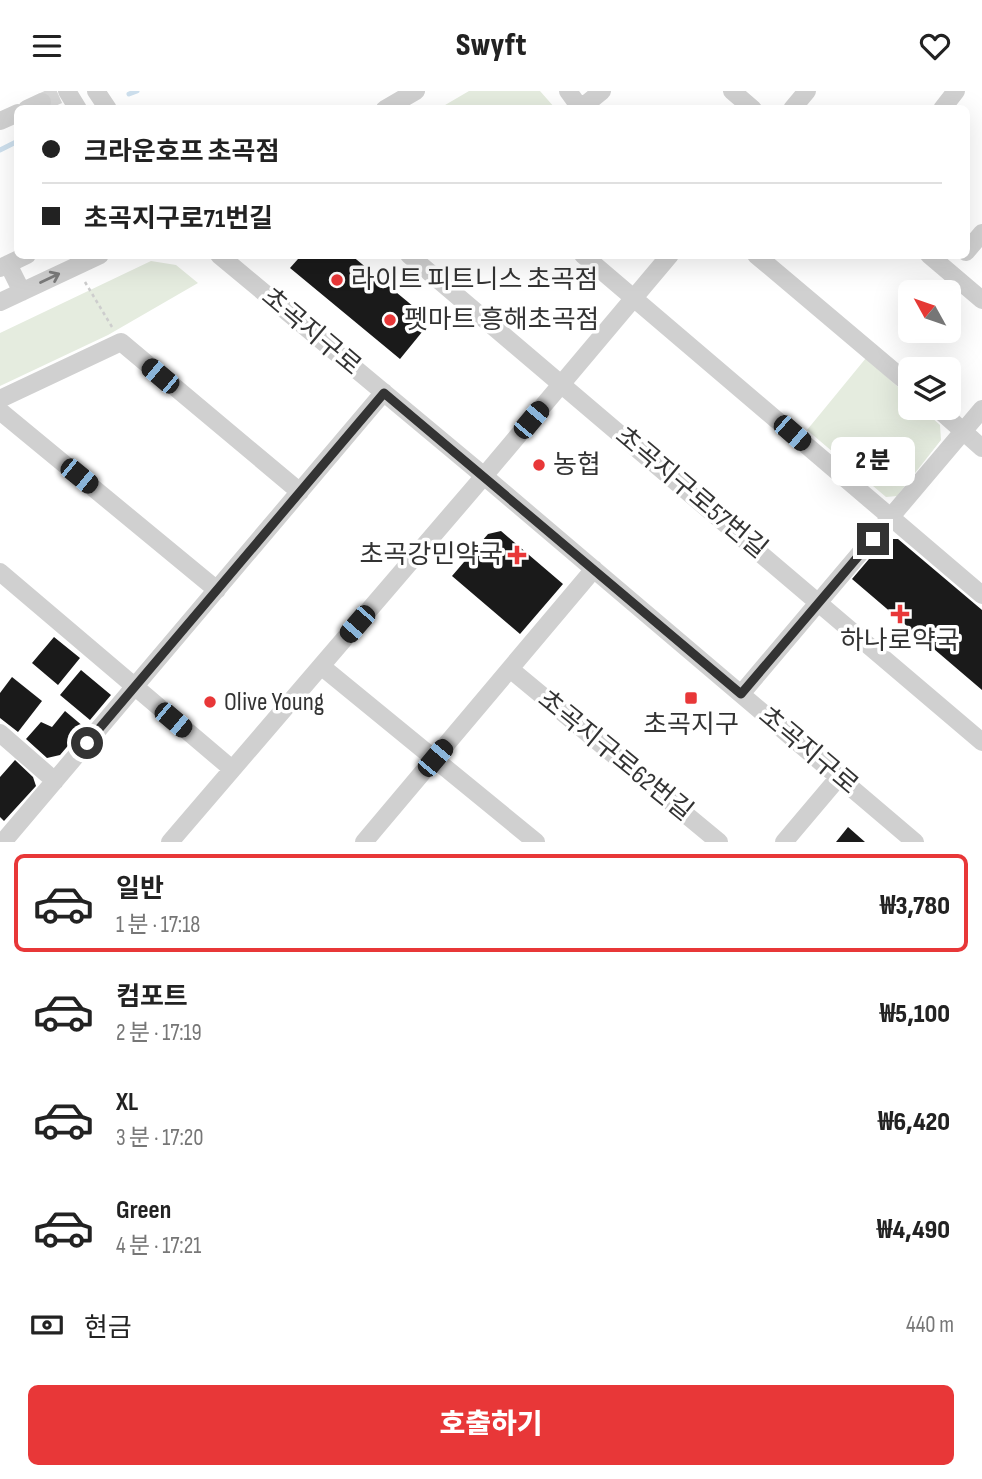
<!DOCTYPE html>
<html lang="ko">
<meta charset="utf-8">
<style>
:root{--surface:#fff;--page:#f6f6f6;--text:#222;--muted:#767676;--line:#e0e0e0;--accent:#e83738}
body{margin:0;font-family:"Sofia Sans Condensed","Noto Sans KR",sans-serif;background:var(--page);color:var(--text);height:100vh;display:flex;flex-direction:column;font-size:26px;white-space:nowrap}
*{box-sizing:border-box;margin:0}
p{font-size:23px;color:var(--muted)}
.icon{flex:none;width:38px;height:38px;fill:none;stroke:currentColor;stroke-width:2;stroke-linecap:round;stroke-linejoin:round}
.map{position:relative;height:751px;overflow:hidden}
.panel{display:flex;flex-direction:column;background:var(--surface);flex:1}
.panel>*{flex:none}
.banner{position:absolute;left:14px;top:14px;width:956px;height:154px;border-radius:10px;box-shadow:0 7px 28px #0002;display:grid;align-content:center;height:154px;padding:0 28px;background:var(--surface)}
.needle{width:46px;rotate:310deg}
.buttons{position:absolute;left:898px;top:189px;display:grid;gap:14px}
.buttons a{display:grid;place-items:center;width:63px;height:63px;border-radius:10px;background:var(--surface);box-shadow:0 7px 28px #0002;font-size:35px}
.end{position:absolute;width:32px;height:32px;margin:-16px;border:9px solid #333;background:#fff;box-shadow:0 0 0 4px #fff}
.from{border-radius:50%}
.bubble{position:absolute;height:49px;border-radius:10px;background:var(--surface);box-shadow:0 7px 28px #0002;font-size:23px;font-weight:800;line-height:49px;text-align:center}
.car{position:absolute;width:21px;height:42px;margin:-21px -10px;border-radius:9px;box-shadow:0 0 5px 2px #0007;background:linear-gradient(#222 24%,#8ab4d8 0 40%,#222 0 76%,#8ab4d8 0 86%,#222 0)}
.banner b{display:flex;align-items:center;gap:24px;height:66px;font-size:26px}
.banner b+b{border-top:2px solid var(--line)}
.banner i{width:18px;height:18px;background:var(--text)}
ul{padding:12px 0 0;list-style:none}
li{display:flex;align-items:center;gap:21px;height:98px;margin:0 14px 10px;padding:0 14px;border:4px solid transparent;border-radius:10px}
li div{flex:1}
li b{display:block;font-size:26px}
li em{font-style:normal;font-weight:800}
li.active{border-color:var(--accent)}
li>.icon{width:63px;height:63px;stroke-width:1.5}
.pay{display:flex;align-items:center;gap:18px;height:77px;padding:0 28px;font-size:26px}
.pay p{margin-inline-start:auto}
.cta{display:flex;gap:14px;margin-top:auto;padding:14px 28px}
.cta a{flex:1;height:80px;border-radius:10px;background:var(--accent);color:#fff;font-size:28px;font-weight:800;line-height:80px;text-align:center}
header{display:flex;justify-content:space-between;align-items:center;height:91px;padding:0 28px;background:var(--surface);font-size:32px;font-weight:800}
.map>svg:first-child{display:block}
.green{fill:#e5ecdf}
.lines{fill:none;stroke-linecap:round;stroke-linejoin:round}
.stream{stroke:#cee0ee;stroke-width:5}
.building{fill:#1a1a1a}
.minor-tunnel{stroke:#d6d6d6;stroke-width:18;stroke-dasharray:18 9;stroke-linecap:butt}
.path{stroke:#cdcdcd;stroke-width:2.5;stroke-dasharray:3.5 3.5;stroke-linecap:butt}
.minor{stroke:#d0d0d0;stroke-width:18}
.oneway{stroke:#7a7a7a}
.route{stroke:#333;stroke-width:9}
.poi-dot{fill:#e83738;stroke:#fff;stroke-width:2.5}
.labels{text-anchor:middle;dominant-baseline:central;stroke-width:7;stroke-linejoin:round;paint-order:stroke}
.poi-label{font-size:26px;fill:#333;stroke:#fff;text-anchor:start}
.street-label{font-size:26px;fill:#333;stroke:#fff}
</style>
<header><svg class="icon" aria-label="menu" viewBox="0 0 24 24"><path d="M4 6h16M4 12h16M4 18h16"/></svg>Swyft<svg class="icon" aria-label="heart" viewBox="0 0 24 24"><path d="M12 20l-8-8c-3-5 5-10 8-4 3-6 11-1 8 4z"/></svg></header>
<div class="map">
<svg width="982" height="751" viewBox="0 0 982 751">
<rect width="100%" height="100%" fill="#fff"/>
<path class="green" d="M469,0H540L555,17H440Z
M151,170L176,174L198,192L108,244L0,295V242Z
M866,267L910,307V317H921L940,334L941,349L897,405L886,406L807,339Z"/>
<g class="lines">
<path class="stream" d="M129,3L137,0
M0,59L18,50"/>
</g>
<path class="building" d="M306,164H351L431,230L400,268L290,177L298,168Z
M501,440L563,493L520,543L452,485L488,443Z
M886,448H898L982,519V599L852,488Z
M54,546L80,567L58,594L32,572Z
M81,579L111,604L90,629L60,604Z
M12,586L42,610L18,641L0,627V602Z
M65,620L84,636L60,664L47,667L26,648L41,631L52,636Z
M15,669L33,686L36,695L4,730L0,726V686Z
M848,736L865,751H836Z"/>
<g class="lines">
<path class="minor-tunnel" d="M42,11L67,0"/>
<path class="path" d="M85,191L112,236"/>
<path class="minor" d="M67,0L78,18
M96,0L108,18
M568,0L581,18
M732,0L753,18
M27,18L42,11
M385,18L416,0
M580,18L602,0
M792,18L807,0
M942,18L956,0
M0,30L18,22
M966,161L982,142
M219,164L484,385L915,751
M409,164L982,651
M583,164L982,504
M756,164L910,294
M929,164L982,209
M8,173L22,201
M0,177L27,164
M0,211L100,164
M0,308L121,251L300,401
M937,317L982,357
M0,320L217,499
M0,481L232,678
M321,575L536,751
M510,578L719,751
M741,603L982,318
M0,642L55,690
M3,751L384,301
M170,751L484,385L670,164
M364,751L594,478
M784,751L839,686"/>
</g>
<defs><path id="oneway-shaft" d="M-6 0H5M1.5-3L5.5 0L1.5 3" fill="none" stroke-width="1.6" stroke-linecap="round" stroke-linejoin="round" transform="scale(1.75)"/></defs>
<use class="oneway" href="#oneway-shaft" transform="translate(50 187) rotate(-25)"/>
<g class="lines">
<path class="route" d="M87,652L384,302L741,603L873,448"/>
</g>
<g class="poi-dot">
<circle cx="337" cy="189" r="7"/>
<circle cx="390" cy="229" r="7"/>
<circle cx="539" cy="374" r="7"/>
<path d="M513.5 453.5h7v7h7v7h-7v7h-7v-7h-7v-7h7z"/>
<path d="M896.5 512.5h7v7h7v7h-7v7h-7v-7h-7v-7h7z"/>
<rect x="684" y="600" width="14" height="14" rx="3.5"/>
<circle cx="210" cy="611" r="7"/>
</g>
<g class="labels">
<g class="poi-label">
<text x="351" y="189">라이트 피트니스 초곡점</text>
<text x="404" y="229">펫마트 흥해초곡점</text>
<text x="553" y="374">농협</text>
<text x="503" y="464" text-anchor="end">초곡강민약국</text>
<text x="900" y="550" text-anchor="middle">하나로약국</text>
<text x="224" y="611">Olive Young</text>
<text x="691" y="634" text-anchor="middle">초곡지구</text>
</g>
<g class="street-label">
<text transform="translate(311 241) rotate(40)">초곡지구로</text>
<text transform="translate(691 402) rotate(40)">초곡지구로57번길</text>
<text transform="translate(808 660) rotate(40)">초곡지구로</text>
<text transform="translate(615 665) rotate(39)">초곡지구로62번길</text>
</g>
</g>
</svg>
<div class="buttons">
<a><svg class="needle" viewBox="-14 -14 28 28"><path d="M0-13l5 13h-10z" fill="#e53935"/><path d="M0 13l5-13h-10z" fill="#767676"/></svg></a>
<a><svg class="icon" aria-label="layers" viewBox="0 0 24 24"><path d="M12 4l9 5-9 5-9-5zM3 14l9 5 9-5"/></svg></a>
</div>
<i class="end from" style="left:87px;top:652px"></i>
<i class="end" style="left:873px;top:448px"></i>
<div class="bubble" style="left:831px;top:346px;width:84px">2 분</div>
<i class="car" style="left:160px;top:285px;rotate:310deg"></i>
<i class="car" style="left:531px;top:329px;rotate:40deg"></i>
<i class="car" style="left:792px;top:342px;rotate:131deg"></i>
<i class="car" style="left:79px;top:385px;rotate:129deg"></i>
<i class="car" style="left:357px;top:533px;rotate:221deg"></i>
<i class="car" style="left:173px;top:629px;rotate:130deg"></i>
<i class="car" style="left:435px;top:667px;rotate:40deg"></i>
<div class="banner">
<b><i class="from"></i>크라운호프 초곡점</b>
<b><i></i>초곡지구로71번길</b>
</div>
</div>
<section class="panel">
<ul>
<li class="active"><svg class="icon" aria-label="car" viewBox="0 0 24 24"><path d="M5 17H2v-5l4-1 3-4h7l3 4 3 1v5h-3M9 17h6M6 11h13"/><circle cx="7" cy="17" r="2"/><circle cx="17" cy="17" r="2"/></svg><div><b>일반</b><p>1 분 · 17:18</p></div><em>₩3,780</em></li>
<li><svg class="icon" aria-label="car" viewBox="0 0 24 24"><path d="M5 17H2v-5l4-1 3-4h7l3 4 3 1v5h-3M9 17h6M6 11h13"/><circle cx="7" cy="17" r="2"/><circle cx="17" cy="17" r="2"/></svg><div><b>컴포트</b><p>2 분 · 17:19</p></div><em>₩5,100</em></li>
<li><svg class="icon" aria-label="car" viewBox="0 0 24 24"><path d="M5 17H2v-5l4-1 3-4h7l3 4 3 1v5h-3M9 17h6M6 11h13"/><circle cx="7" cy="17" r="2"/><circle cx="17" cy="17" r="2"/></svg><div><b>XL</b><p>3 분 · 17:20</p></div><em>₩6,420</em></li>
<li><svg class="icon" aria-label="car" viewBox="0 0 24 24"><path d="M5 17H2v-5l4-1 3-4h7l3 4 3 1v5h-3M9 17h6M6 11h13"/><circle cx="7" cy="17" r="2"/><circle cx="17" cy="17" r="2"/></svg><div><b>Green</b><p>4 분 · 17:21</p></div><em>₩4,490</em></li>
</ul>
<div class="pay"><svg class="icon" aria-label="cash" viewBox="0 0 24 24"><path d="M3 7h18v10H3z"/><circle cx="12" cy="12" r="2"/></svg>현금<p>440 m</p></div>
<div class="cta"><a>호출하기</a></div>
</section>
